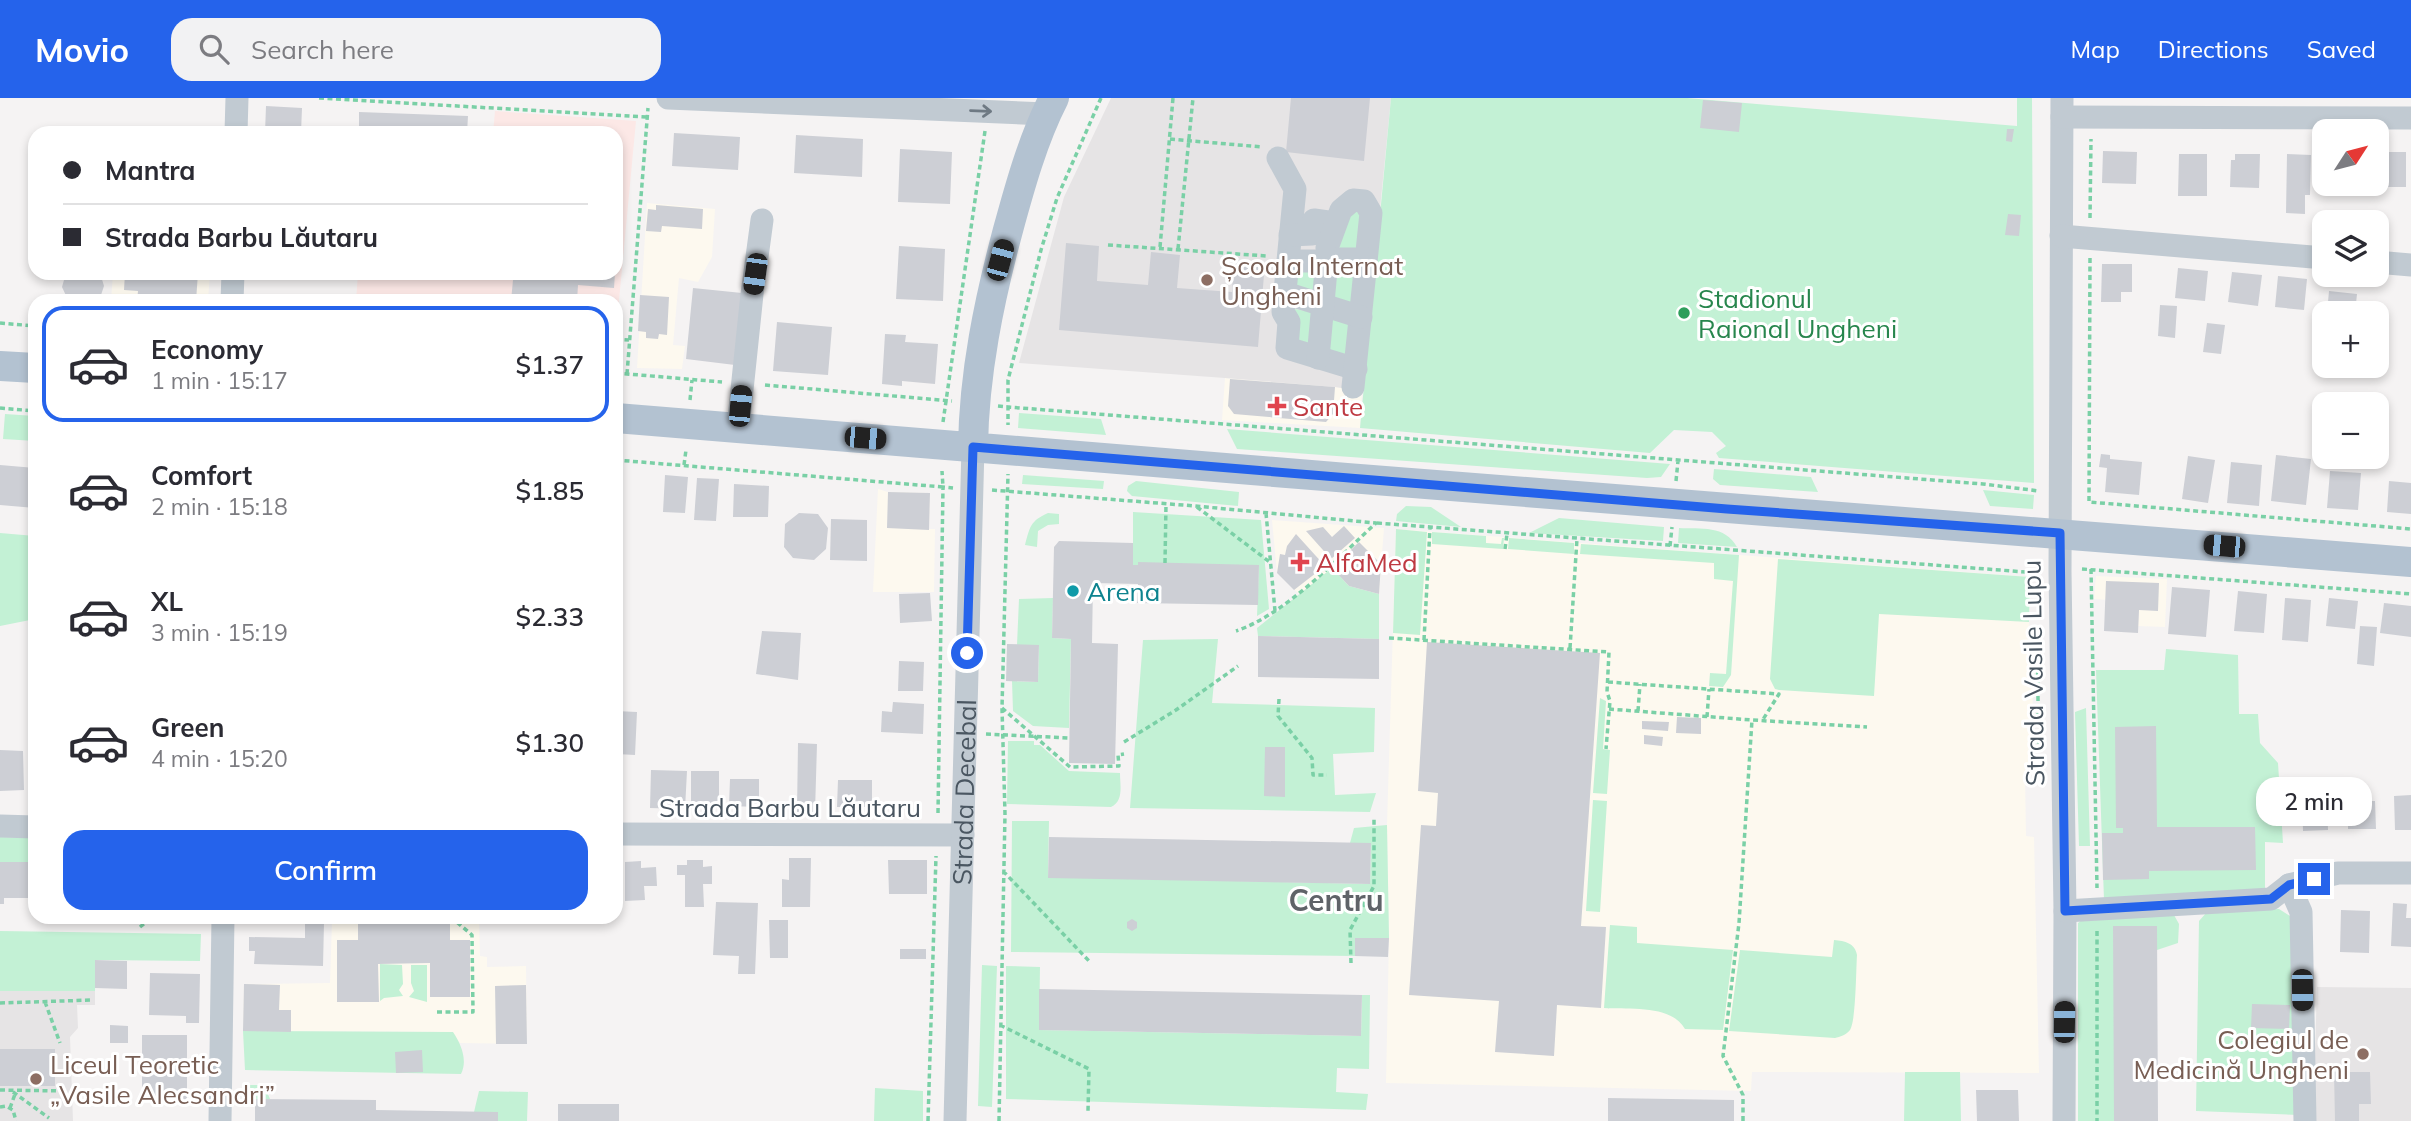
<!DOCTYPE html>
<meta charset="utf-8">
<style>
:root{--surface:#fff;--page:#f2f2f3;--text:#2b2b33;--muted:#7c7c81;--line:#e1e1e2;--accent:#2563eb}
body{margin:0;font-family:Mulish,sans-serif;background:var(--page);color:var(--text);height:100vh;display:flex;flex-direction:column;font-size:26px;white-space:nowrap}
*{box-sizing:border-box;margin:0}
p{font-size:23px;color:var(--muted)}
.icon{flex:none;width:38px;height:38px;fill:none;stroke:currentColor;stroke-width:2;stroke-linecap:round;stroke-linejoin:round}
.map{position:relative;flex:1;overflow:hidden}
.side{position:absolute;left:28px;top:196px;width:595px;height:630px;display:flex;flex-direction:column;background:var(--surface);border-radius:21px;box-shadow:0 4px 10px #0003}
.side>*{flex:none}
.banner{position:absolute;left:28px;top:28px;width:595px;height:154px;border-radius:21px;box-shadow:0 4px 10px #0003;display:grid;align-content:center;height:154px;padding:0 35px;background:var(--surface)}
.needle{width:46px;rotate:54deg}
.controls{position:absolute;left:2312px;top:21px;display:grid;gap:14px}
.controls a{display:grid;place-items:center;width:77px;height:77px;border-radius:14px;background:var(--surface);box-shadow:0 4px 10px #0003;font-size:35px}
.end{position:absolute;width:32px;height:32px;margin:-16px;border:9px solid #2563eb;background:#fff;box-shadow:0 0 0 4px #fff}
.from{border-radius:50%}
.bubble{position:absolute;height:49px;border-radius:21px;background:var(--surface);box-shadow:0 4px 10px #0003;font-size:23px;font-weight:600;line-height:49px;text-align:center}
.car{position:absolute;width:21px;height:42px;margin:-21px -10px;border-radius:9px;box-shadow:0 0 5px 2px #0007;background:linear-gradient(#222 24%,#8ab4d8 0 40%,#222 0 76%,#8ab4d8 0 86%,#222 0)}
.banner b{display:flex;align-items:center;gap:24px;height:66px;font-size:26px}
.banner b+b{border-top:2px solid var(--line)}
.banner i{width:18px;height:18px;background:var(--text)}
ul{padding:12px 0 0;list-style:none}
li{display:flex;align-items:center;gap:21px;height:116px;margin:0 14px 10px;padding:0 21px;border:4px solid transparent;border-radius:21px}
li div{flex:1}
li b{display:block;font-size:26px}
li em{font-style:normal;font-weight:600}
li.on{border-color:var(--accent)}
li>.icon{width:63px;height:63px;stroke-width:1.5}
.cta{display:flex;gap:14px;margin-top:auto;padding:14px 35px}
.cta a{flex:1;height:80px;border-radius:21px;background:var(--accent);color:#fff;font-size:28px;font-weight:600;line-height:80px;text-align:center}
header{display:flex;align-items:center;gap:42px;box-sizing:border-box;height:98px;padding:0 35px;background:var(--accent);color:#fff}
header strong{font-size:33px}
nav{display:flex;gap:38px;margin-inline-start:auto;font-size:24px}
.search{width:490px;height:63px;background:var(--page);display:flex;align-items:center;gap:18px;box-sizing:border-box;padding:0 24px;border-radius:21px;color:var(--muted);font-size:26px}
.map>svg:first-child{display:block}
.commercial{fill:#fdf9ef}
.education{fill:#e6e4e5}
.medical{fill:#fce8e6}
.green{fill:#c3f1d5}
.building{fill:#cdcfd5}
.lines{fill:none;stroke-linecap:round;stroke-linejoin:round}
.path{stroke:#7ad0a6;stroke-width:3.5;stroke-dasharray:5 3.5;stroke-linecap:butt}
.minor{stroke:#c1cad2;stroke-width:23}
.major{stroke:#b3c2d1;stroke-width:30}
.oneway{stroke:#6e7983}
.route{stroke:#2563eb;stroke-width:9}
.education-dot{fill:#8d6e63;stroke:#fff;stroke-width:2.5}
.leisure-dot{fill:#2e9e5b;stroke:#fff;stroke-width:2.5}
.health-dot{fill:#e0444e;stroke:#fff;stroke-width:2.5}
.culture-dot{fill:#0f9aa8;stroke:#fff;stroke-width:2.5}
.labels{text-anchor:middle;dominant-baseline:central;stroke-width:6;stroke-linejoin:round;paint-order:stroke}
.education-label{font-size:26px;fill:#785e54;stroke:#fff;text-anchor:start}
.leisure-label{font-size:26px;fill:#27864d;stroke:#fff;text-anchor:start}
.health-label{font-size:26px;fill:#be3a42;stroke:#fff;text-anchor:start}
.culture-label{font-size:26px;fill:#0d838f;stroke:#fff;text-anchor:start}
.street-label{font-size:26px;fill:#4a5661;stroke:#fff}
.quarter-label{font-size:30px;font-weight:bold;fill:#5f6368;stroke:#fff}
</style>
<header>
<strong>Movio</strong>
<div class="search"><svg class="icon" aria-label="search" viewBox="0 0 24 24"><circle cx="10" cy="10" r="6"/><path d="M15 15l6 6"/></svg>Search here</div>
<nav><a>Map</a><a>Directions</a><a>Saved</a></nav>
</header>
<div class="map">
<svg width="2411" height="1023" viewBox="0 0 2411 1023">
<rect width="100%" height="100%" fill="#f5f3f3"/>
<path class="commercial" d="M647,105L715,111L712,159L698,184L679,180L673,247L685,248L682,271L637,270Z
M113,175H210L208,203H111Z
M1225,280L1335,289L1362,293L1360,330L1222,322Z
M878,391L888,394L930,395L929,431H935L934,494H873Z
M1272,422L1384,430L1379,496L1349,488L1332,471L1300,497L1277,475Z
M1396,431L2030,479L2029,524L2033,574L2032,675L2025,676L2026,738L2034,739L2039,975L1752,974L1751,993L1386,985L1389,840L1387,727Z
M2096,478L2167,481L2165,529L2138,528L2139,512L2124,503L2094,501Z
M301,819H479L480,858L487,859V869L526,868L527,946L460,945L452,934L243,933L244,886L330,885L332,824L301,823Z"/>
<path class="education" d="M1111,0H1391L1362,293L1335,289L1225,280L1019,265L1064,99Z
M2317,889L2411,890V1023H2313Z
M0,893H95V907H77L78,930L70,939L73,1023H0Z"/>
<path class="medical" d="M495,13L636,23L616,234V203H356L358,175H616V35H493Z"/>
<path class="green" d="M1391,0H1687L2017,28V0H2032L2034,385L1719,360L1716,355L1726,348L1712,334L1674,332L1650,355L1360,330Z
M1359,107L1364,157L1342,154L1339,149L1342,118Z
M1361,165L1358,209L1332,200C1335,174 1333,169 1361,165Z
M1311,169L1315,175L1313,194L1297,188L1291,170Z
M1295,209V211L1311,214V253L1292,248Z
M1331,220L1356,224L1353,265L1327,255Z
M1019,315L1101,321L1106,337L1018,330Z
M5,316L35,318V343L3,341Z
M1227,331L1670,366L1661,379L1647,380L1237,351Z
M1714,371L1811,379L1818,394L1720,387L1713,381Z
M1023,377L1104,383L1103,391L1022,386Z
M1136,383L1239,394L1238,408L1132,398L1127,393L1128,388Z
M1983,392L2034,397L2033,411L1990,408Z
M1406,408L1431,409L1461,429L1396,423L1397,416Z
M1133,414L1261,422L1269,511L1257,518L1259,467H1133Z
M1048,415L1059,416V426L1048,427L1038,433L1037,449L1025,447C1030,429 1030,423 1048,415Z
M1559,420L1664,429L1663,443L1529,435Z
M1679,430C1701,431 1725,427 1737,449L1678,445Z
M1396,431L1427,434L1420,537L1393,535Z
M1432,434L1486,438V445L1501,446L1502,440H1504L1503,451L1432,446Z
M0,435L35,438V521L0,528Z
M1509,440L1574,445V456L1508,451Z
M1581,446L1739,457L1731,577L1723,589L1709,588L1710,575L1726,576L1733,483L1714,481V465L1580,456Z
M1778,461L2030,479L2029,524L1879,516L1874,598L1779,592L1775,591L1770,581Z
M1332,470L1349,488L1379,496V541L1258,538L1257,530Z
M1053,500L1052,540L1071,541L1069,630L1033,628L1013,613L1012,583L1038,584L1039,548L1017,547L1019,501Z
M1218,541L1212,605L1375,610L1374,654L1333,656L1335,697L1376,695L1370,714L1130,710L1143,542Z
M2166,551L2238,557L2239,616H2258L2260,645L2278,665L2283,745L2265,744V793L2104,802L2096,572H2164Z
M1600,600L1606,603L1603,651L1610,652L1607,696L1593,695Z
M2086,610L2090,748H2079L2075,614Z
M1008,643H1034V647H1040L1069,673L1120,675C1120,687 1124,703 1111,709L1007,706Z
M1593,702L1607,703L1600,814L1586,813Z
M1012,723H1049L1048,779L1370,786L1371,745H1350L1354,730L1387,727L1389,840H1355V858L1011,854Z
M0,739L35,740V764H0Z
M2279,811L2290,818L2298,1017L2196,1013L2199,823L2207,814Z
M2174,817L2179,826L2178,845L2157,852V828H2114V1023H2078V825L2087,818Z
M1610,827L1637,829V845L1733,852L1723,932L1685,931C1671,906 1629,912 1604,910Z
M0,833L201,836L200,863L96,862L95,893H0Z
M1834,842C1845,843 1855,845 1857,857C1856,871 1856,923 1850,932C1846,937 1840,939 1835,940L1729,933L1740,852L1832,859Z
M380,866L402,867L403,886L399,892L403,898L384,900L380,903Z
M411,867H427V904L409,899L414,893L411,885Z
M982,867L997,868L992,1009L978,1008Z
M1006,868L1040,869L1039,932L1361,938L1362,897H1370L1369,971L1337,970L1336,994L1368,996L1366,1012L1006,1001Z
M243,933L453,934C461,946 468,962 461,976L245,972Z
M1905,974H1960L1961,1023H1904Z
M246,987H264L270,1001H244Z
M875,990L923,993V1023H874Z
M479,993L528,994L527,1023H498V1014H474Z"/>
<path class="building" d="M1291,0H1370L1364,63L1286,54Z
M1703,2L1742,5L1739,34L1700,30Z
M266,8L302,10L301,35H265Z
M359,14L468,18L467,35H359Z
M2007,31H2014L2012,44L2006,43Z
M674,35L740,39L738,72L672,68Z
M796,37L863,41L862,79L794,75Z
M900,51L952,54L950,106L898,104Z
M2103,53L2137,54L2136,86L2102,85Z
M2378,54H2406V89H2374V86H2376V72H2378Z
M2179,56H2207V98H2178Z
M2235,56H2260L2259,90L2230,89L2231,62H2235Z
M2287,56L2311,57L2310,97H2305V116L2286,115Z
M656,107L703,111L702,131L662,128L661,134L646,133L648,111L656,112Z
M2008,116L2021,117L2019,138L2005,137Z
M1066,145L1099,148L1097,183L1148,187L1151,154L1180,157L1177,190L1232,194L1234,162L1265,165L1258,249L1059,232Z
M899,148L945,151L943,203L896,201Z
M2102,166H2132V194H2121V204H2101Z
M2178,170L2208,173L2205,203L2175,200Z
M2232,174L2262,177L2258,208L2228,204Z
M66,175H100L104,188L100,200L97,203L68,202L62,189Z
M125,175H198L196,203H137L138,193L124,192Z
M445,175H615L614,190L578,187L577,203H511L513,182L445,177Z
M2278,178L2307,181L2304,212L2275,209Z
M693,190L742,195L735,267L686,261Z
M2329,193L2357,196L2355,215H2327Z
M640,197L669,199L667,237L659,236L658,241L646,240V234L638,233Z
M2160,207L2177,208L2175,240L2158,238Z
M777,224L832,229L828,277L773,273Z
M2207,225L2225,227L2221,256L2203,254Z
M885,236L906,237L905,244L938,246L935,286L902,283V288L882,286Z
M2376,238L2386,239L2384,264H2376Z
M1230,281L1335,289L1333,316L1326,324L1234,316L1228,308Z
M2101,356L2110,357V361L2142,364L2139,397L2105,394L2107,370L2099,369Z
M2276,357L2311,361L2306,407L2271,403Z
M2188,358L2215,362L2208,405L2182,401Z
M2231,364L2262,367L2259,408L2227,405Z
M0,367L35,370V410L0,407Z
M2330,373L2361,375L2358,412L2327,410Z
M665,377L688,379L685,415L663,414Z
M697,380L719,381L716,423L694,422Z
M2389,383L2411,385V416L2387,414Z
M734,386L769,388L768,419H733Z
M888,394L930,395L929,432L887,430Z
M799,415L818,416L828,430L826,451L814,462L793,460L784,449L785,426Z
M831,421L867,422V463L830,462Z
M1344,428L1355,440L1331,461L1306,433L1323,429L1332,439Z
M1296,436L1325,468L1294,492L1277,475L1280,456L1285,457L1287,448Z
M1059,443L1133,445V467H1138V464L1259,467L1258,507L1137,505L1138,486L1093,485L1092,545L1118,546L1115,666L1069,665L1071,541L1052,540L1054,449Z
M1359,444L1381,466L1379,496L1349,488L1332,470Z
M2106,483L2159,485L2158,513L2139,512L2138,535L2104,533Z
M2172,489L2210,492L2206,539L2168,536Z
M2238,493L2267,496L2264,535L2234,533Z
M930,495L932,523L900,525L899,496Z
M2285,500L2311,502L2308,544L2282,542Z
M2329,500L2358,503L2355,531L2326,528Z
M2384,505L2411,508V539L2380,535Z
M2360,528L2377,529L2374,568L2357,566Z
M762,533L801,535L798,582L756,576Z
M1258,538L1379,541V581L1258,579Z
M1427,544L1600,555L1581,828L1606,829L1601,910L1557,907L1554,958L1495,954L1499,903L1409,897L1421,727L1436,728L1438,695L1418,693Z
M1007,546L1039,547L1038,584L1006,583Z
M899,563L924,564L923,593H898Z
M893,604L924,606L923,636L881,634L882,613L892,614Z
M616,613L637,614L635,657L616,656Z
M1677,619L1701,620V636L1676,635Z
M1642,623L1669,624L1668,633L1642,631Z
M2156,628L2157,729H2255L2256,772L2149,773V781L2103,782L2102,735H2123V730H2116L2115,629Z
M1644,637L1663,639L1662,648L1644,646Z
M32,643H35V693H31Z
M798,645L817,646L815,714H797Z
M1265,649H1285V699L1264,698Z
M0,652L23,653L24,692L0,693Z
M651,672L687,673L685,711L650,710Z
M691,673H719V711H691Z
M730,681H759V709L729,708Z
M838,682H872V709H837Z
M2411,697V732H2395L2394,698Z
M2302,700H2327L2328,732L2303,733Z
M2348,703H2375L2376,731H2348Z
M1049,739L1371,745L1370,786L1048,780Z
M789,760H811L810,809H782V781L789,782Z
M687,762H703V769L712,768V786H703L704,809H685V777H677V767H687Z
M888,762H927V796H889Z
M641,763V770L656,769L657,788H644L645,802L625,803V764Z
M0,764H35V800H4V806H0Z
M716,804L758,805L755,876H738L739,858L713,857Z
M2393,805L2407,806L2406,820H2411V849L2391,848Z
M2341,812L2370,813L2369,855L2340,854Z
M564,819H588V822L564,823Z
M358,821H450V842H470V899H430V865L378,866L379,904H337V842H358Z
M1132,821L1137,824V830L1132,833L1127,830V824Z
M769,822H788V860H770Z
M305,824L324,825L323,868L254,866L255,853H249V839L305,840Z
M2113,828H2157L2158,1023H2114Z
M1355,840H1389L1388,859L1355,858Z
M900,851H926V861H900Z
M95,862L127,863V891L95,890Z
M150,875L200,876L199,925H186V918L149,917Z
M244,886L280,887L279,912H291V934L243,933Z
M526,887L527,946H496L495,888Z
M1039,891L1362,897L1361,938L1039,932Z
M2252,906L2290,907L2289,931L2251,930Z
M110,927L128,928V945H110Z
M142,937H187V1004H142Z
M0,951H55V988H0Z
M422,952L423,974L396,975L395,954Z
M2334,974H2370L2371,1006H2359V1023H2335Z
M1976,992H2018L2019,1023H1977Z
M1608,1000L1734,1002V1023H1608Z
M255,1001L376,1002V1012L498,1014V1023H255Z
M558,1006H619V1023H558Z"/>
<g class="lines">
<path class="path" d="M319,0L647,19
M1101,0L1057,100L1041,152L1008,282V309L1983,386L2039,393
M1170,41L1262,49
M2090,120L2091,41
M1108,147L1267,158
M1160,149L1173,0
M1178,151L1193,0
M2090,160L2089,404L2411,431
M0,225L35,228
M616,241L629,242
M616,275L722,284
M627,276L648,10
M765,287L952,303
M690,302L692,282
M998,308L1008,309V327
M0,310L35,313
M943,324L985,33
M616,362L943,389L942,373
M684,367L686,352
M1676,383L1678,363
M992,392L1195,408L1376,425C1337,461 1286,516 1236,533
M1197,409L1271,465
M1266,415L1275,513
M1377,425L2039,475
M1670,448L1672,429
M1505,451L1507,436
M1165,465L1166,406
M2082,471L2411,496
M2091,471L2097,790
M2037,530L2039,672
M1389,540L1609,554L1607,594L1610,603L1606,651
M1424,542L1430,430
M1570,550L1577,441
M1608,584L1779,596L1762,623
M1279,601L1278,618L1312,660L1313,677H1327
M1002,610L1070,669L1119,668L1118,657L1124,656
M1609,611L1752,622L1867,629
M1638,613L1640,586
M1707,619L1709,591
M986,636L1069,640
M1124,644L1176,612L1238,568
M938,715L943,389L953,390
M1003,773L1090,864
M140,829L152,819
M2097,833V1023
M1351,865L1350,832L1374,788V721
M45,904L60,945
M0,905L93,902
M437,914H473L472,837L451,819
M1000,927L1089,971L1088,1013
M0,992L66,993
M13,994L49,1020
M0,1009L6,1008L13,1012L16,1023
M10,1010L15,996
M928,1023L936,758
M999,1023L1005,716L1002,610L1008,376
M1743,1023V997L1723,958L1739,825L1752,622"/>
<g class="minor">
<path d="M668,0L1046,16"/>
<path d="M2062,0L2060,473L2065,813L2064,1023"/>
<path d="M2062,19L2411,20"/>
<path d="M236,35L237,0"/>
<path d="M1278,60L1295,91L1283,214L1289,224L1287,250L1356,271"/>
<path d="M1290,137L1312,136L1314,122L1335,125"/>
<path d="M2061,138L2324,160"/>
<path d="M1327,150L1341,112L1353,102L1364,103L1371,115L1353,289"/>
<path d="M1338,161H1366"/>
<path d="M1288,163H1316"/>
<path d="M2376,164L2411,167"/>
<path d="M1285,195L1361,219"/>
<path d="M232,203L233,175"/>
<path d="M1318,260L1326,172"/>
<path d="M738,330L752,196L762,122"/>
<path d="M0,728L35,729"/>
<path d="M616,736L963,737"/>
<path d="M2289,787L2301,814L2305,1023"/>
<path d="M2065,813L2271,801L2289,787L2338,775H2411"/>
<path d="M220,1023L223,819"/>
<path id="s1" d="M955,1023L973,349"/>
</g>
<path class="major" d="M0,268L35,270
M616,320C1214,371 1813,416 2411,464
M973,349C974,275 989,203 1008,132C1020,88 1033,41 1054,0"/>
</g>
<defs><path id="oneway-shaft" d="M-6 0H5M1.5-3L5.5 0L1.5 3" fill="none" stroke-width="1.6" stroke-linecap="round" stroke-linejoin="round" transform="scale(1.75)"/></defs>
<use class="oneway" href="#oneway-shaft" transform="translate(981 13) rotate(2)"/>
<g class="lines">
<path class="route" d="M967,555L973,349L1727,411L2060,435L2065,813L2271,801L2289,787L2314,781"/>
</g>
<g class="education-dot">
<circle cx="1207" cy="182" r="7"/>
<circle cx="2363" cy="956" r="7"/>
<circle cx="36" cy="981" r="7"/>
</g>
<circle class="leisure-dot" cx="1684" cy="215" r="7"/>
<g class="health-dot">
<path d="M1273.5 297.5h7v7h7v7h-7v7h-7v-7h-7v-7h7z"/>
<path d="M1296.5 453.5h7v7h7v7h-7v7h-7v-7h-7v-7h7z"/>
</g>
<circle class="culture-dot" cx="1073" cy="493" r="7"/>
<g class="labels">
<g class="education-label">
<text x="1221" y="167">Școala Internat<tspan x="1221" dy="30">Ungheni</tspan></text>
<text x="2349" y="941" text-anchor="end">Colegiul de<tspan x="2349" dy="30">Medicină Ungheni</tspan></text>
<text x="50" y="966">Liceul Teoretic<tspan x="50" dy="30">„Vasile Alecsandri”</tspan></text>
</g>
<g class="leisure-label">
<text x="1698" y="200">Stadionul<tspan x="1698" dy="30">Raional Ungheni</tspan></text>
</g>
<g class="health-label">
<text x="1293" y="308">Sante</text>
<text x="1316" y="464">AlfaMed</text>
</g>
<g class="culture-label">
<text x="1087" y="493">Arena</text>
</g>
<g class="street-label">
<text transform="translate(2033 575) rotate(-91)">Strada Vasile Lupu</text>
<text stroke="none"><textPath href="#s1" startOffset="329">Strada Decebal</textPath></text>
<text x="790" y="709">Strada Barbu Lăutaru</text>
</g>
<g class="quarter-label">
<text x="1336" y="802">Centru</text>
</g>
</g>
</svg>
<div class="controls">
<a><svg class="needle" viewBox="-14 -14 28 28"><path d="M0-13l5 13h-10z" fill="#e53935"/><path d="M0 13l5-13h-10z" fill="#7c7c81"/></svg></a>
<a><svg class="icon" aria-label="layers" viewBox="0 0 24 24"><path d="M12 4l9 5-9 5-9-5zM3 14l9 5 9-5"/></svg></a>
<a>+</a>
<a>−</a>
</div>
<i class="end from" style="left:967px;top:555px"></i>
<i class="end" style="left:2314px;top:781px"></i>
<div class="bubble" style="left:2256px;top:679px;width:116px">2 min</div>
<i class="car" style="left:1000px;top:162px;rotate:15deg"></i>
<i class="car" style="left:755px;top:176px;rotate:188deg"></i>
<i class="car" style="left:740px;top:308px;rotate:5deg"></i>
<i class="car" style="left:865px;top:340px;rotate:95deg"></i>
<i class="car" style="left:2224px;top:448px;rotate:275deg"></i>
<i class="car" style="left:2302px;top:892px;rotate:179deg"></i>
<i class="car" style="left:2064px;top:924px;rotate:1deg"></i>
<div class="banner">
<b><i class="from"></i>Mantra</b>
<b><i></i>Strada Barbu Lăutaru</b>
</div>
<section class="side">
<ul>
<li class="on"><svg class="icon" aria-label="car" viewBox="0 0 24 24"><path d="M5 17H2v-5l4-1 3-4h7l3 4 3 1v5h-3M9 17h6M6 11h13"/><circle cx="7" cy="17" r="2"/><circle cx="17" cy="17" r="2"/></svg><div><b>Economy</b><p>1 min · 15:17</p></div><em>$1.37</em></li>
<li><svg class="icon" aria-label="car" viewBox="0 0 24 24"><path d="M5 17H2v-5l4-1 3-4h7l3 4 3 1v5h-3M9 17h6M6 11h13"/><circle cx="7" cy="17" r="2"/><circle cx="17" cy="17" r="2"/></svg><div><b>Comfort</b><p>2 min · 15:18</p></div><em>$1.85</em></li>
<li><svg class="icon" aria-label="car" viewBox="0 0 24 24"><path d="M5 17H2v-5l4-1 3-4h7l3 4 3 1v5h-3M9 17h6M6 11h13"/><circle cx="7" cy="17" r="2"/><circle cx="17" cy="17" r="2"/></svg><div><b>XL</b><p>3 min · 15:19</p></div><em>$2.33</em></li>
<li><svg class="icon" aria-label="car" viewBox="0 0 24 24"><path d="M5 17H2v-5l4-1 3-4h7l3 4 3 1v5h-3M9 17h6M6 11h13"/><circle cx="7" cy="17" r="2"/><circle cx="17" cy="17" r="2"/></svg><div><b>Green</b><p>4 min · 15:20</p></div><em>$1.30</em></li>
</ul>
<div class="cta"><a>Confirm</a></div>
</section>
</div>
